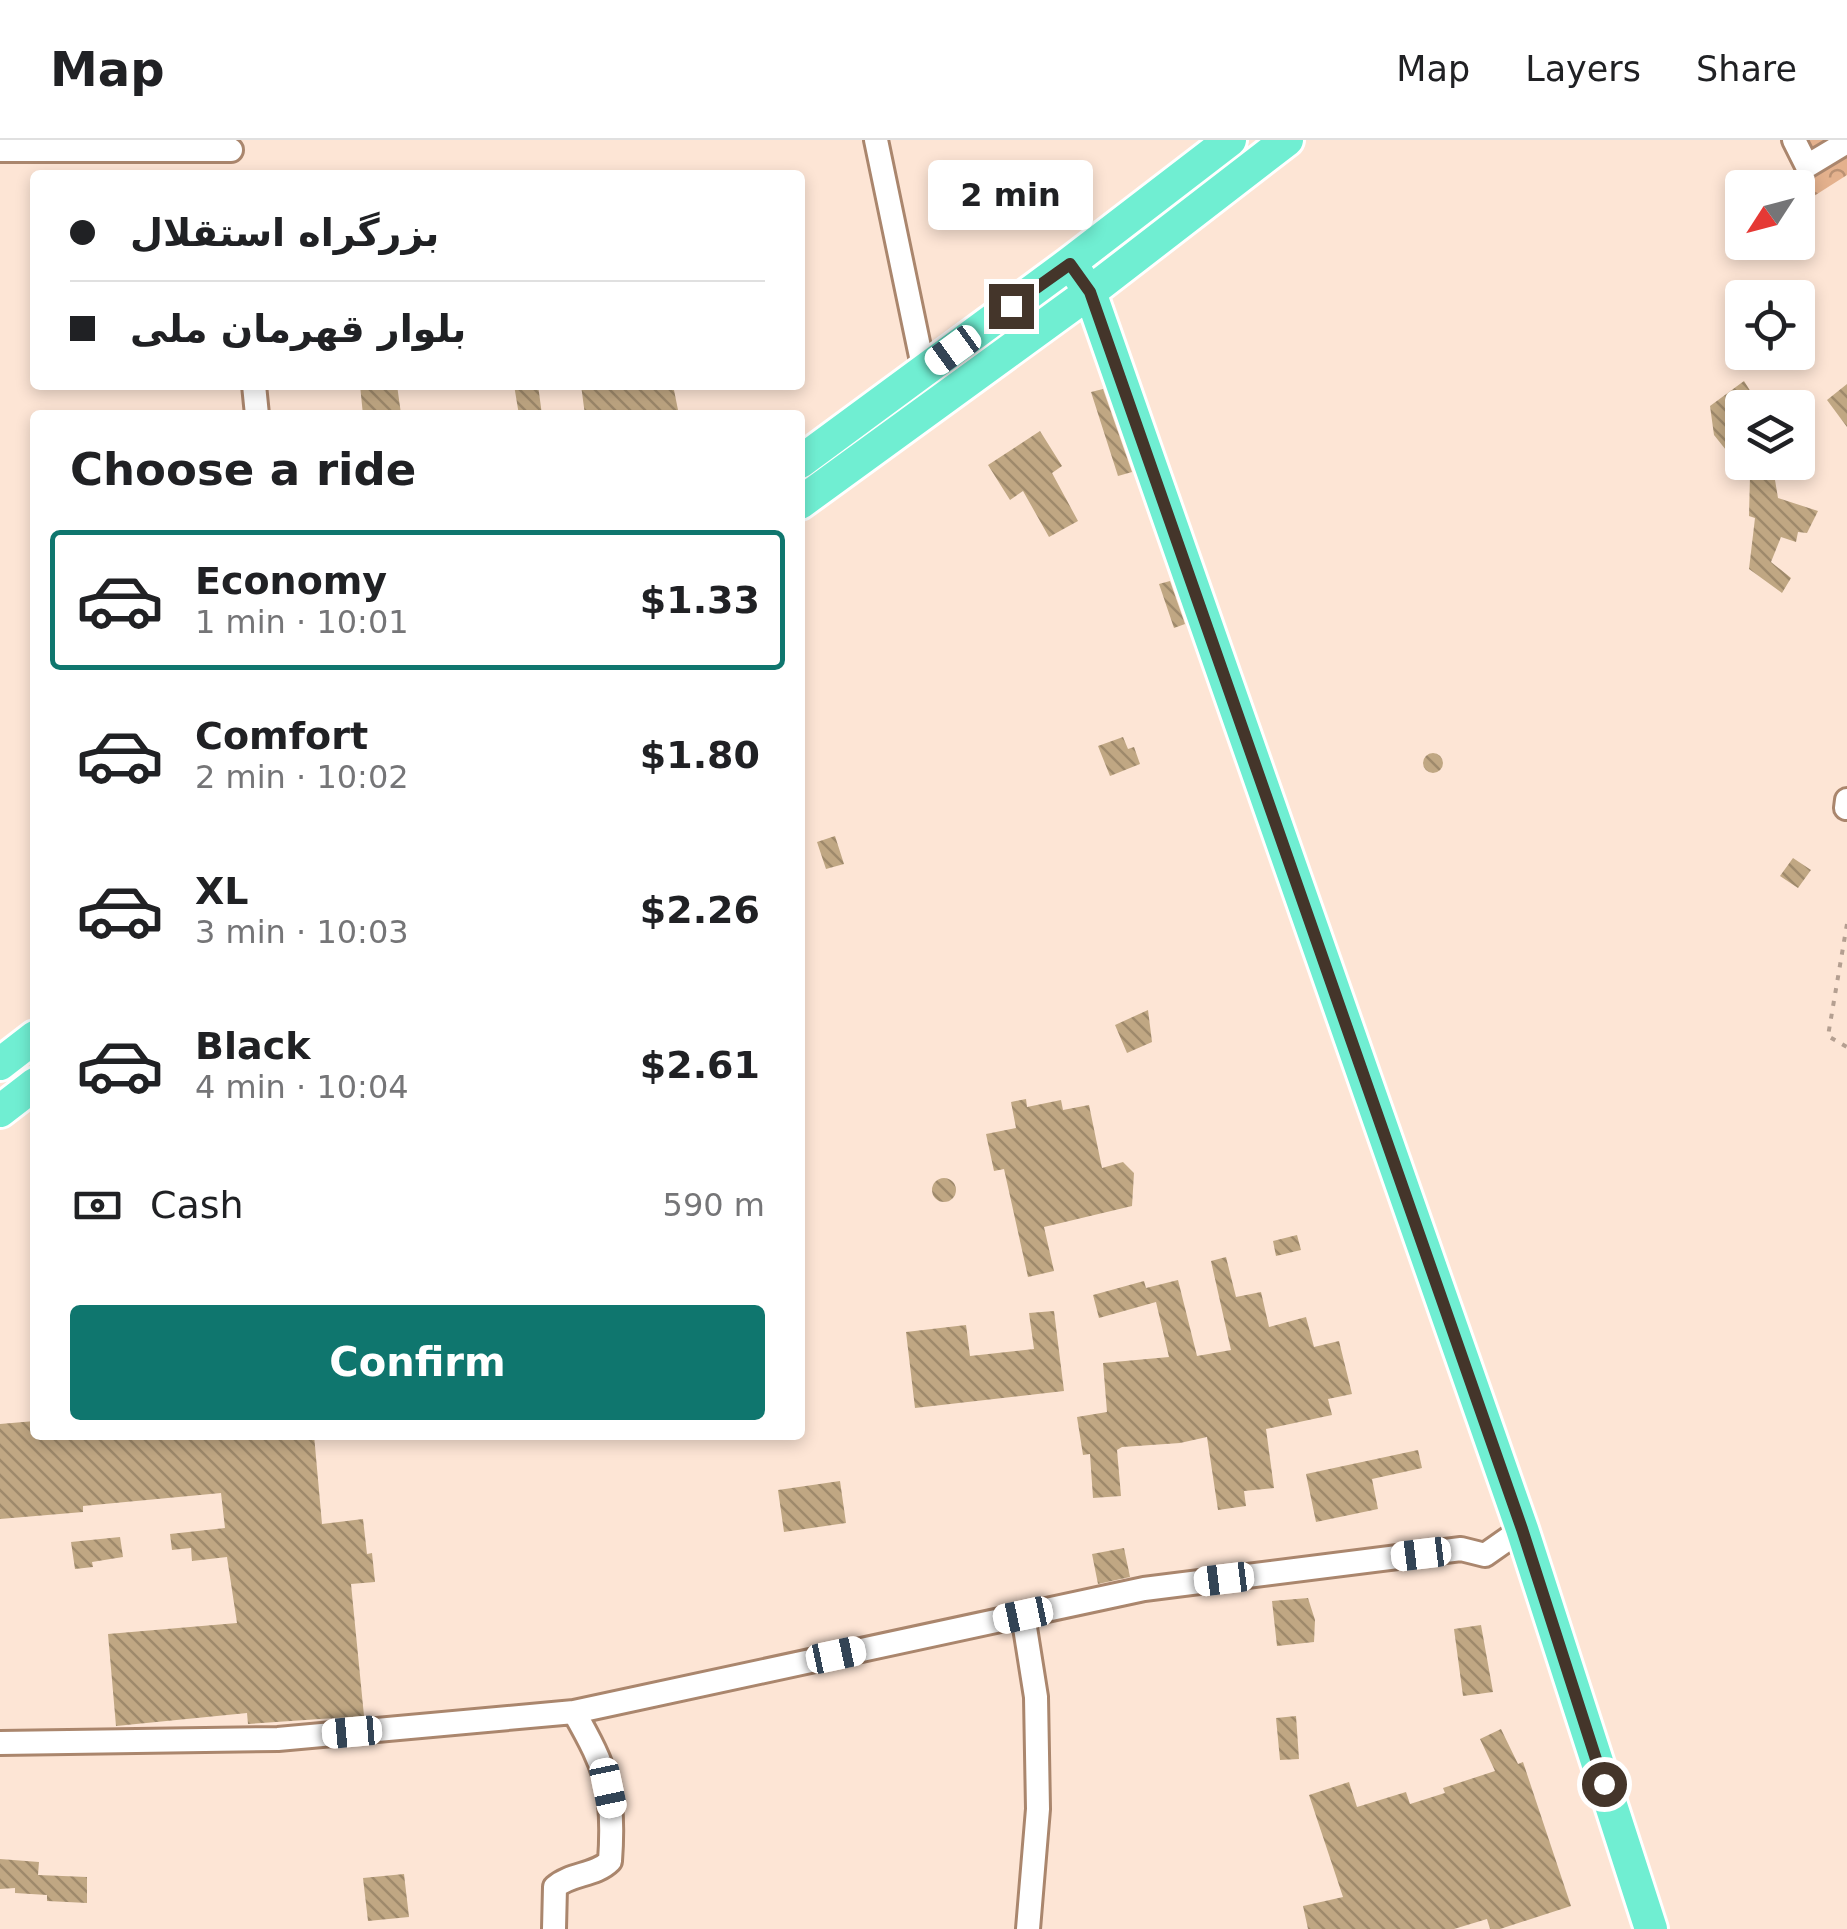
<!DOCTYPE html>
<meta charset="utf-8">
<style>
:root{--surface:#fff;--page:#f6f6f6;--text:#202124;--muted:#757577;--line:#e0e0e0;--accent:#0f766e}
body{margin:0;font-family:"DejaVu Sans",Cairo,sans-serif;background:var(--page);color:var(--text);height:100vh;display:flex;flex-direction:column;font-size:38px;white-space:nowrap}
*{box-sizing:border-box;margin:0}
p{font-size:32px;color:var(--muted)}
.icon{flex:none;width:55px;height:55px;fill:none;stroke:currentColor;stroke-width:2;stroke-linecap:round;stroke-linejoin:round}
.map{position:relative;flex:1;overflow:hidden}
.drawer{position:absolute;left:30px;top:270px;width:775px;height:1030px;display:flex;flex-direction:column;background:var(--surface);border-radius:10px;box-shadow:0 5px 15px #0003}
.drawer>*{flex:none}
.top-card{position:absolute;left:30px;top:30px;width:775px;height:220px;border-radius:10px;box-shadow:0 5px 15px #0003;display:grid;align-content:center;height:220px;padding:0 40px;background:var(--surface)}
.needle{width:65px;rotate:234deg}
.buttons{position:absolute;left:1725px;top:30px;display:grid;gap:20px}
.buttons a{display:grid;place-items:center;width:90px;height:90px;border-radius:10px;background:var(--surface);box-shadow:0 5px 15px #0003;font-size:50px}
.end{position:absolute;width:45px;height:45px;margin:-22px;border:12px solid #44352a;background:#fff;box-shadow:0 0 0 5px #fff}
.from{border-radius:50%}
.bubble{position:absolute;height:70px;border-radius:10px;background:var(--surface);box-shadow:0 5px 15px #0003;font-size:32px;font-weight:800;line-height:70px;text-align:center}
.car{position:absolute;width:30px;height:60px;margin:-30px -15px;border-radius:12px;box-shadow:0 0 8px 2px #0007;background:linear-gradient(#fff 24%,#345 0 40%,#fff 0 76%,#345 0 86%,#fff 0)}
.top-card b{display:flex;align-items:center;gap:35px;height:95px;font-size:38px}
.top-card b+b{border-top:2px solid var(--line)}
.top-card i{width:25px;height:25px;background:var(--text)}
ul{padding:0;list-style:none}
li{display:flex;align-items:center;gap:30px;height:140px;margin:0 20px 15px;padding:0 20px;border:5px solid transparent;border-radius:10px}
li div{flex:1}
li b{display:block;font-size:38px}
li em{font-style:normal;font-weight:800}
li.active{border-color:var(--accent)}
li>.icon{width:90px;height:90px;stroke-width:1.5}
h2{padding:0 40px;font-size:45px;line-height:120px}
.pay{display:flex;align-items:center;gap:25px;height:110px;padding:0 40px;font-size:38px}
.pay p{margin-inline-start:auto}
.action{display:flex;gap:20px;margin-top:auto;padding:20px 40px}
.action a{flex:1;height:115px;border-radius:10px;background:var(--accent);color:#fff;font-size:40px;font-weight:800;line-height:115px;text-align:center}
header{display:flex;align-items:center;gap:60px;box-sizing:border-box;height:140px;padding:0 50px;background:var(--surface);border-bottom:2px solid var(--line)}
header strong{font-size:48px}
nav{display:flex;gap:55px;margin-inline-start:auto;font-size:35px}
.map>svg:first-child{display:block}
.forest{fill:url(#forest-crowns)}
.building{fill:url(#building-back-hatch)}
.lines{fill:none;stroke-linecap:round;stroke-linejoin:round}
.minor-casing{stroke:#aa866d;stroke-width:28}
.highway-casing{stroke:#fff;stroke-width:38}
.path{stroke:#b49f91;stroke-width:4;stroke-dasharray:5 8;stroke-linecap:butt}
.minor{stroke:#fff;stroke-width:22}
.highway{stroke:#70eed2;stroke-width:32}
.route{stroke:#44352a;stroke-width:12}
</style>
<header>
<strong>Map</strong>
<nav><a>Map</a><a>Layers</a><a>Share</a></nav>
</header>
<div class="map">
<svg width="1847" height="1789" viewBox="0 0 1847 1789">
<defs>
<pattern id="forest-crowns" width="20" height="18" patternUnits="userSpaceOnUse" patternTransform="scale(2.5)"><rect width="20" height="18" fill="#e4b18d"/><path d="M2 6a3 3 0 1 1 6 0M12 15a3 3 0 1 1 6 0" fill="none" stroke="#ba9173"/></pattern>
<pattern id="building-back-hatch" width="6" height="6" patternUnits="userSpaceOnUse" patternTransform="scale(2.5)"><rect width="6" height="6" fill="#c0a783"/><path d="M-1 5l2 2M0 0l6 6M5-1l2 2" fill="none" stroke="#9e896b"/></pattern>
</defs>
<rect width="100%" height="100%" fill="#fde5d5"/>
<path class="forest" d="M1780,0H1847V35L1814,56L1802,41Z"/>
<path class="building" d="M1744,241L1761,268H1742V307L1730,315L1714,295L1710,266Z
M1847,244V287L1827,260Z
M360,245H397L401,274L363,275Z
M514,245H538L542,275H519Z
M581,245H673L679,275H585Z
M1103,249L1132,332L1118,336L1091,252Z
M1040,291L1062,326L1052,333L1078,381L1049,397L1023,351L1010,360L988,325Z
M1745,322H1772L1778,358L1818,371L1807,393L1798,392L1796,402L1781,397L1771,422L1791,438L1782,453L1749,429L1755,378L1749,376L1750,336Z
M1170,441L1185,484L1174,488L1159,444Z
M1123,597L1128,609L1134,607L1140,624L1110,636L1098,606Z
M1423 623a10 10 0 1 1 20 0a10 10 0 1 1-20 0Z
M835,696L844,724L826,729L817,702Z
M1793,718L1811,730L1798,748L1780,736Z
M1148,870L1152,902L1127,913L1115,885Z
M1026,959L1027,967L1061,960L1063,970L1089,965L1102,1028L1123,1022L1134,1033L1132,1066L1044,1087L1054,1131L1028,1137L1004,1029L994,1031L986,994L1016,988L1011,962Z
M932 1050a12 12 0 1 1 24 0a12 12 0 1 1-24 0Z
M1297,1095L1301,1110L1276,1116L1273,1101Z
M1226,1117L1236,1157L1261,1152L1269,1187L1306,1177L1314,1207L1339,1201L1352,1254L1328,1259L1332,1275L1266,1289L1274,1348L1244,1351L1246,1366L1218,1370L1207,1297L1180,1303L1122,1307L1117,1310L1121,1356L1093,1358L1090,1314L1083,1315L1077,1277L1107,1272L1103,1223L1169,1217L1156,1162L1099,1178L1093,1155L1144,1141L1146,1148L1178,1140L1197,1216L1231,1210L1211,1121Z
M1054,1171L1064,1251L915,1268L906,1192L966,1185L970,1216L1034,1209L1029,1173Z
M35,1281V1295H314L322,1384L363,1379L367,1414L372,1413L375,1442L351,1444L364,1576L248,1584L247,1573L116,1586L108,1494L237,1483L227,1417L192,1421L191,1408L172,1410L170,1394L225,1388L221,1353L83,1366V1372L0,1379V1284Z
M1418,1310L1422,1328L1372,1339L1378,1369L1316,1382L1306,1334Z
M840,1341L846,1383L784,1392L778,1350Z
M120,1397L123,1417L92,1422L93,1427L75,1429L71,1402Z
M1124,1408L1130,1437L1098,1444L1092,1414Z
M1308,1458L1315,1480L1314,1502L1277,1506L1272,1461Z
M1481,1485L1493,1552L1463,1556L1454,1489Z
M1296,1576L1299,1619L1280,1620L1276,1578Z
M1501,1589L1518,1624L1523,1622L1571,1766L1500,1789H1490L1487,1779L1454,1789H1308L1303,1766L1343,1757L1309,1655L1349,1642L1357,1667L1406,1652L1410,1664L1445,1653L1443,1648L1495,1631L1480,1599Z
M0,1719L39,1722L38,1735L87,1737V1763L47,1761V1755L15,1753V1748L0,1749Z
M404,1734L409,1777L368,1781L363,1738Z"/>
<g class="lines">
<g class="minor-casing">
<path id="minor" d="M876,0L924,231
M1794,0L1807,26L1847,2
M0,10H231
M254,245L257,275
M1846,668L1847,660
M1023,1475L1036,1557L1038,1669L1028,1789
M0,1603L278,1599L574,1572L1144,1449L1461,1409L1485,1415L1522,1389
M554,1789L555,1747C571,1733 595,1736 610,1721C615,1652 607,1630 574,1572"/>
</g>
<g class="highway-casing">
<path id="highway" d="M1070,123L1090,152L1522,1389L1651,1789
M800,322L1070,123L1230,0
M800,363L1090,152L1287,0
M0,924L35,897
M0,971L35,944"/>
</g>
<path class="path" d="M1847,784L1828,896L1847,907"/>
<use href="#minor" class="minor"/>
<use href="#highway" class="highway"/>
</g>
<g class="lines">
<path class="route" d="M1011,166L1070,124L1090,152L1522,1389L1604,1644"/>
</g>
</svg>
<div class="buttons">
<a><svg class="needle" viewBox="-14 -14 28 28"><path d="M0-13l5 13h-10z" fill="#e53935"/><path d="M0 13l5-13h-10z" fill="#757577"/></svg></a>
<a><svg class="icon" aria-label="locate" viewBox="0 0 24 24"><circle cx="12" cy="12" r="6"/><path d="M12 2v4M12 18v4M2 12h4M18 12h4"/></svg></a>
<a><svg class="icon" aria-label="layers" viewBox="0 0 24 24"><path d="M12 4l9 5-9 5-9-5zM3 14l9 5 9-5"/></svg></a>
</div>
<i class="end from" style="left:1604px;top:1644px"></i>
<i class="end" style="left:1011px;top:166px"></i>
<div class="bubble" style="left:928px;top:20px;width:165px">2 min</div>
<i class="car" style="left:953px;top:210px;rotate:234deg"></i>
<i class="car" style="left:1421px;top:1414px;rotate:263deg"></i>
<i class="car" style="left:1224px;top:1439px;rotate:263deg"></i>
<i class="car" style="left:1023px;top:1475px;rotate:258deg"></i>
<i class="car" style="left:836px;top:1515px;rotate:78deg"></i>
<i class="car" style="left:352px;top:1592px;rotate:265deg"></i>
<i class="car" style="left:608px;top:1648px;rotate:168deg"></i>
<div class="top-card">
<b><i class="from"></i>بزرگراه استقلال</b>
<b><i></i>بلوار قهرمان ملی</b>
</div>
<section class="drawer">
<h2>Choose a ride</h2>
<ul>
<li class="active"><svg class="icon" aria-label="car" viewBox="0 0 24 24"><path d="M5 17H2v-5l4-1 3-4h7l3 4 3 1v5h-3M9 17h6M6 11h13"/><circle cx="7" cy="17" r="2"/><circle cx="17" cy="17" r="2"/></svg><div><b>Economy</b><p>1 min · 10:01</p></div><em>$1.33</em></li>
<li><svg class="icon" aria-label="car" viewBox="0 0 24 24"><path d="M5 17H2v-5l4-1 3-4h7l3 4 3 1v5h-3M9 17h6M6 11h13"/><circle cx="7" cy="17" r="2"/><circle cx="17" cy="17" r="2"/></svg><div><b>Comfort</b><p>2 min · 10:02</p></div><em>$1.80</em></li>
<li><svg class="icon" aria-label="car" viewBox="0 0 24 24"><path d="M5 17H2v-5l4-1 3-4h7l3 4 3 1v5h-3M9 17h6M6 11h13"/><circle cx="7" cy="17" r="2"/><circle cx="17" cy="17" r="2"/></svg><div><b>XL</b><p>3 min · 10:03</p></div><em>$2.26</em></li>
<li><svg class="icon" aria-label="car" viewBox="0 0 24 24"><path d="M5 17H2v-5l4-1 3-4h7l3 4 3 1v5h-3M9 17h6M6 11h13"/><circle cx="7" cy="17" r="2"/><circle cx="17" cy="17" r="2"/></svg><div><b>Black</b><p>4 min · 10:04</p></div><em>$2.61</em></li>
</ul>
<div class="pay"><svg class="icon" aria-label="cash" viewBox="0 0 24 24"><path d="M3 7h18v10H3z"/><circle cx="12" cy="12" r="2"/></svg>Cash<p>590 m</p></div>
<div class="action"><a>Confirm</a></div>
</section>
</div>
